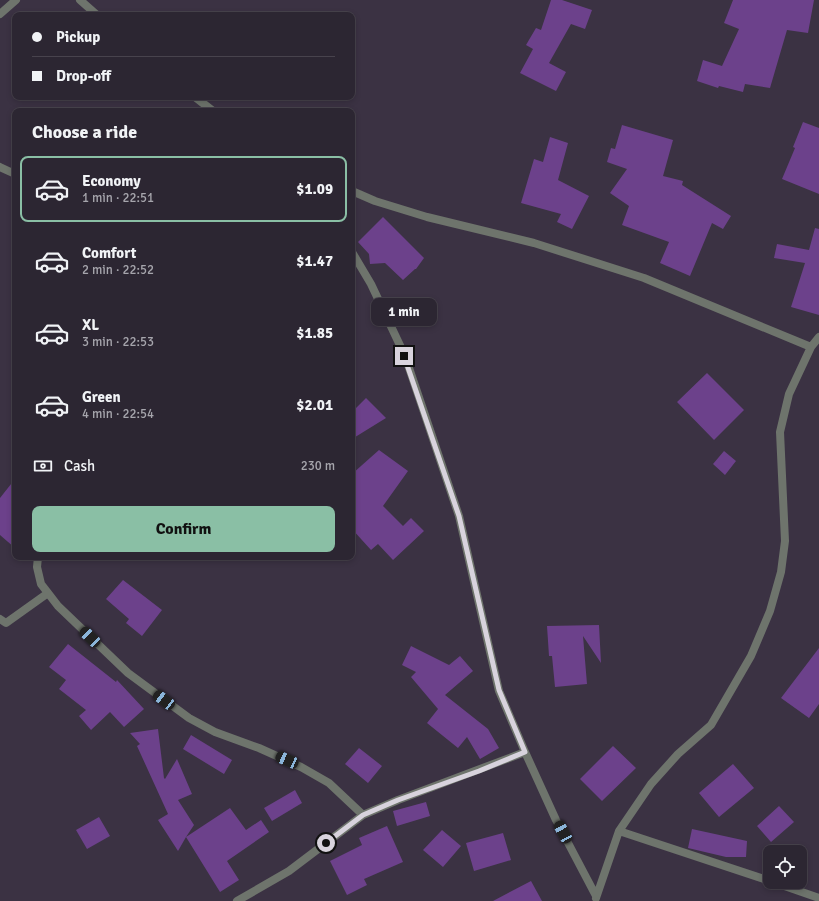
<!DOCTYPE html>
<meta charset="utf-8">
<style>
:root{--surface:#2c2632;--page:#342e3a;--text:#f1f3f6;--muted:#a6a5ac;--line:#48434d;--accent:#8abfa5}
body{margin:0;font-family:Signika,sans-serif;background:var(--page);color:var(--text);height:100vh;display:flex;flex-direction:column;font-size:15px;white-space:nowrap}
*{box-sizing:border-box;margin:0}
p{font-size:13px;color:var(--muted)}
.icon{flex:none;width:22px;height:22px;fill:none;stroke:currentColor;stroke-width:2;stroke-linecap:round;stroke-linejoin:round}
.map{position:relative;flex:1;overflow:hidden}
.details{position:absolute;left:12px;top:108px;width:343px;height:452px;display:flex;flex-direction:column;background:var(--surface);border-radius:8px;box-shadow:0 2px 6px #0003,0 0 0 1px var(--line)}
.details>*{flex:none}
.top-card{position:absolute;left:12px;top:12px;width:343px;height:88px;border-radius:8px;box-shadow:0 2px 6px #0003,0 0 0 1px var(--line);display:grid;align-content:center;height:88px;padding:0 20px;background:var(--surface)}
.buttons{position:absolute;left:763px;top:845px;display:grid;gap:8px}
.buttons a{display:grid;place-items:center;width:44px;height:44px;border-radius:8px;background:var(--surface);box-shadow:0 2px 6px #0003,0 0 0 1px var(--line);font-size:20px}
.end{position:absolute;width:18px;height:18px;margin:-9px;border:5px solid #d8d3dd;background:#111;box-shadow:0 0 0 2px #111}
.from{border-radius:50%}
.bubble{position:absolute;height:28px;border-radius:8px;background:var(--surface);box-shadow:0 2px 6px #0003,0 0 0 1px var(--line);font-size:13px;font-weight:800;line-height:28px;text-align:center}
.car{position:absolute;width:12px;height:24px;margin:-12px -6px;border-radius:5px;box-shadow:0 0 3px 1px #0007;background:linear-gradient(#222 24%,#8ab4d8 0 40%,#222 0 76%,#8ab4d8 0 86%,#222 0)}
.top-card b{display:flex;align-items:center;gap:14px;height:38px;font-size:15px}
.top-card b+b{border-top:1px solid var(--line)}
.top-card i{width:10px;height:10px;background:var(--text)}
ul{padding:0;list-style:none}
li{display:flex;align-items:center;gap:12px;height:66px;margin:0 8px 6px;padding:0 12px;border:2px solid transparent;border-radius:8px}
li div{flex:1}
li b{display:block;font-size:15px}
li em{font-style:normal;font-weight:800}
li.on{border-color:var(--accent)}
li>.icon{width:36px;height:36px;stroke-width:1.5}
h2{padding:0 20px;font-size:18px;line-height:48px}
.pay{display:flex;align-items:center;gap:10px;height:44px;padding:0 20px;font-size:15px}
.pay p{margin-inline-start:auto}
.button{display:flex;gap:8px;margin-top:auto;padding:8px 20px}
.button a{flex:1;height:46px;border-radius:8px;background:var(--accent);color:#111;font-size:16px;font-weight:800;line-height:46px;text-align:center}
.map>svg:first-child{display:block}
.building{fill:#6c418b}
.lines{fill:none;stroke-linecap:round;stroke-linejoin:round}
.street{stroke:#6e746c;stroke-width:8}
.route{stroke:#d8d3dd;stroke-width:5}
</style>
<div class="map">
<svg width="819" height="901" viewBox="0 0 819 901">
<rect width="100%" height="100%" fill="#3b3243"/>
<path class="building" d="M551,0H562L592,10L585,29L571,24L549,63L566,72L556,91L520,73L533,49L526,45L536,28L541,30Z
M733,0H814L808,33L787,30L770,88L745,84L743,92L719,86L718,88L697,81L703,60L722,66L739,29L724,23Z
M803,122L819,128V194L782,179L795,148L793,147Z
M622,125L673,140L663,176L683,181L682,185L731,216L723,229L712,223L690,276L660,263L669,242L622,225L629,206L610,193L627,169L607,162L611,148L615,149Z
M550,137L568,143L558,180L589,196L572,229L557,222L561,214L521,203L534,159L543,162Z
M383,217L424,258L416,269H415L403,280L385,263L370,264L369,254L358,242Z
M815,228L819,229V315L791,307L805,263L774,258L777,244L809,250Z
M707,373L744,410L714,440L677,402Z
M366,398L386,418L352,439V412Z
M379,450L408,471L383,506L403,526L411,518L424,531L393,560L378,544L371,550L352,529V474Z
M724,451L736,461L725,475L713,464Z
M15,479V548L0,535V498Z
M123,580L162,610L142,636L126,623L129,619L106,599Z
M599,625L601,663L583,636L587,684L555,687L552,656H549L547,626Z
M68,644L116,682L117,680L144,709L124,727L110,712L91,730L79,716L86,710L59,689L66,680L49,667Z
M411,646L449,665L460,656L473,671L445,695L488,729L499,748L480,759L467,737L458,748L427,723L438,709L411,677L416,672L402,665Z
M819,648V704L809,718L781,698Z
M158,729L164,778L165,779L177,759L192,794L178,800L194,825L186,837L230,808L246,830L261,820L269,832L227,861L239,880L220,892L186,837L178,851L158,820L168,814L137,746L140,744L130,733Z
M191,735L232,760L224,774L183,749Z
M613,746L636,768L602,801L580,779Z
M359,748L382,766L368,783L345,764Z
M733,764L754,788L719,817L699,793Z
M295,790L302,803L272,821L264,808Z
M426,802L430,816L397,826L393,811Z
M779,806L794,822L771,842L757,826Z
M99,817L110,836L87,849L76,830Z
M387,826L403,862L364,879L367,885L347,895L330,861L362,845L359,838Z
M692,829L747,841L746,857H726L688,848Z
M442,830L461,846L443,867L423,850Z
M503,833L511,860L474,871L466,843Z
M531,881L542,901H493Z"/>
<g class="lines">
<path class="street" d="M80,0L97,15
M0,14L16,0
M195,97L213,111
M0,167L15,174
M352,191L375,201L427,217L534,243L644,278L811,347
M352,252L371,284L405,356L426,418L459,516L499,691L525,752L556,820L596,896
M38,557L37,567L41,584L48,593L58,606L128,673L189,718L215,732L259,748L301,767L329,783L363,815L398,800L525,752
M0,619L6,623L48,593
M619,831L770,881
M773,882L819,898
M596,898L619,831L651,784L678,754L711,725L751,656L770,611L781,572L785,541L780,432L789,394L811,347L819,337
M237,901L289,871L363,815"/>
</g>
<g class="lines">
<path class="route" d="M326,843L363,815L398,800L479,771L525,752L499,690L459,516L404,356"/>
</g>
</svg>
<div class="buttons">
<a><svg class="icon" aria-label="locate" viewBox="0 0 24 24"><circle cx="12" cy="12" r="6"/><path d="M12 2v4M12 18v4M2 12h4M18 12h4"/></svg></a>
</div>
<i class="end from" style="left:326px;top:843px"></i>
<i class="end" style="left:404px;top:356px"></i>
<div class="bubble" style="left:371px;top:298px;width:66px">1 min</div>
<i class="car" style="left:90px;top:637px;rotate:314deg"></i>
<i class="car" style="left:164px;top:700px;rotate:307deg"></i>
<i class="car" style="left:287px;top:760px;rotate:294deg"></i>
<i class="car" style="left:563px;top:832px;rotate:332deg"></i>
<div class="top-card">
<b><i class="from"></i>Pickup</b>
<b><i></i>Drop-off</b>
</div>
<section class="details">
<h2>Choose a ride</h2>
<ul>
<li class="on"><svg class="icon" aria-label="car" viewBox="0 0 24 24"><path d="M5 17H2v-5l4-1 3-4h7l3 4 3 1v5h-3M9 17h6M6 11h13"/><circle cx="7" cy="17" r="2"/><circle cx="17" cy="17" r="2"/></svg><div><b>Economy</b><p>1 min · 22:51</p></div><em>$1.09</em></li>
<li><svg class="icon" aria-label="car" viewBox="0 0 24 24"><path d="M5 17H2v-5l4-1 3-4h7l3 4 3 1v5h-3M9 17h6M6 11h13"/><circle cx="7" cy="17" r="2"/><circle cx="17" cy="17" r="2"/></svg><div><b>Comfort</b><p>2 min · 22:52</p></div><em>$1.47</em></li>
<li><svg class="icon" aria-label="car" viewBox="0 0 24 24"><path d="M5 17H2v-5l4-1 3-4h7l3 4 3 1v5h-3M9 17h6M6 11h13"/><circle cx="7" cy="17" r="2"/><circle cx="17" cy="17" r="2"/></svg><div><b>XL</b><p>3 min · 22:53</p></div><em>$1.85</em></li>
<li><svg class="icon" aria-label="car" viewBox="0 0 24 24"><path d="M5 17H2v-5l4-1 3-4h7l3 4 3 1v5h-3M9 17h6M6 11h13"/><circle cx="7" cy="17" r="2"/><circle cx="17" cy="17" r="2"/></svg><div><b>Green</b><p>4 min · 22:54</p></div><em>$2.01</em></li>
</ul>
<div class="pay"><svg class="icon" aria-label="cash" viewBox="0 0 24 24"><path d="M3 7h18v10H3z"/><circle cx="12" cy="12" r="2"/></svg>Cash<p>230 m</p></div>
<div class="button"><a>Confirm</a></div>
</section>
</div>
